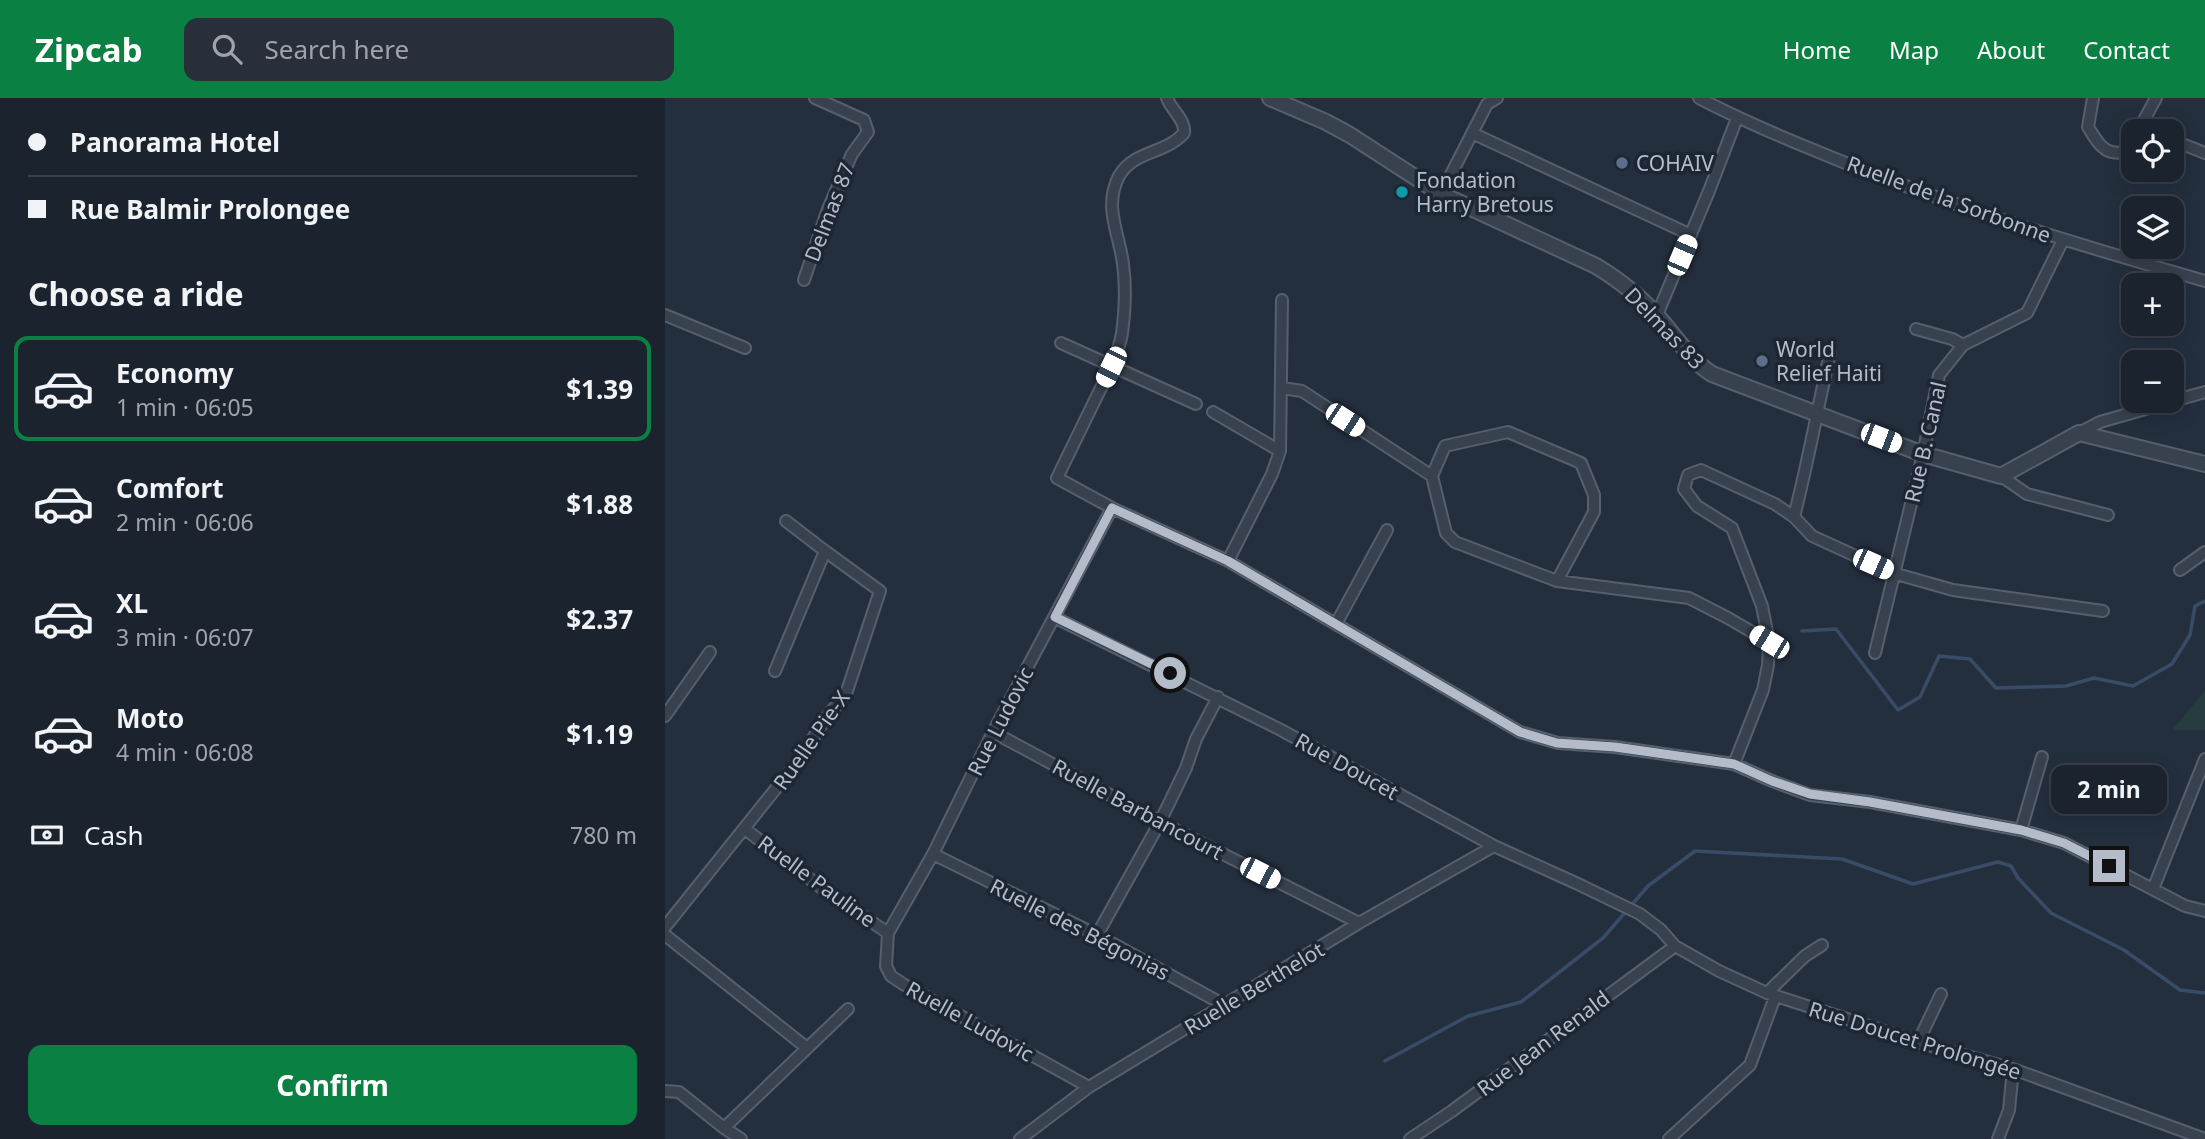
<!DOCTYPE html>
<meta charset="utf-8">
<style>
:root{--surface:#1b232e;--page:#282f3a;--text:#f1f3f6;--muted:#a0a4aa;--line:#39404a;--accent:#0b8043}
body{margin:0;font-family:"Noto Sans",sans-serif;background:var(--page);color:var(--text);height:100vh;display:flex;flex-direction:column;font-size:26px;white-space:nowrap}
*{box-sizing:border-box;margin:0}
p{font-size:23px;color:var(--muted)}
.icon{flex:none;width:38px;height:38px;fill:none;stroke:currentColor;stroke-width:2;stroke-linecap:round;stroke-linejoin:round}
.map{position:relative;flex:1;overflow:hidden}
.drawer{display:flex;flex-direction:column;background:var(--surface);width:665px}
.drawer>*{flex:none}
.hud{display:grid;align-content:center;height:154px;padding:0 28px;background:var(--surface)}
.controls{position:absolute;left:1456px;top:21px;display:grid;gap:14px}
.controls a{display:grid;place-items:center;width:63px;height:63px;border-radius:14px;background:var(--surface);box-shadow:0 4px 18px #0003,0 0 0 2px var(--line);font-size:35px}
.end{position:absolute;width:32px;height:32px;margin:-16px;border:9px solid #b4bcc9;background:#111;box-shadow:0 0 0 4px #111}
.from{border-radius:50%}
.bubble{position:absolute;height:49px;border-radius:14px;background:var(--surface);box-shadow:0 4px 18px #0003,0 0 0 2px var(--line);font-size:23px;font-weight:700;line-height:49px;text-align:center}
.car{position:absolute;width:21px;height:42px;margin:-21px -10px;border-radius:9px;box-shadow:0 0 5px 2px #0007;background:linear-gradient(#fff 24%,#345 0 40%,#fff 0 76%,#345 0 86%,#fff 0)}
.hud b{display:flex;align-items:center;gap:24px;height:66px;font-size:26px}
.hud b+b{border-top:2px solid var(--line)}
.hud i{width:18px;height:18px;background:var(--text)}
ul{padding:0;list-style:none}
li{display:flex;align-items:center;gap:21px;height:105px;margin:0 14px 10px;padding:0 14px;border:4px solid transparent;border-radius:14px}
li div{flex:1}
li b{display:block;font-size:26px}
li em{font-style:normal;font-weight:700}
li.selected{border-color:var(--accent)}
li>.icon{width:63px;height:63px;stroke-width:1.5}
h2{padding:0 28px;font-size:32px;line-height:84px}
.pay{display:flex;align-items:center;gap:18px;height:77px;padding:0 28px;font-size:26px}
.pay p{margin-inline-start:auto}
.button{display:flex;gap:14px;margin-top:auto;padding:14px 28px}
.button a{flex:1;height:80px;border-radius:14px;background:var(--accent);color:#fff;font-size:28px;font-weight:700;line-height:80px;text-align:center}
header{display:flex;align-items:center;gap:42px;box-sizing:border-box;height:98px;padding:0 35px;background:var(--accent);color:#fff}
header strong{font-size:33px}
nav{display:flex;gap:38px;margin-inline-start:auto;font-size:24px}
.search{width:490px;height:63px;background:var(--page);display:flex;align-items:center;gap:18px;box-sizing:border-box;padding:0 24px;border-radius:14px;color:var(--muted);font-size:26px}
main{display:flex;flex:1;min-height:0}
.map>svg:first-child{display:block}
.green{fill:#263c3f}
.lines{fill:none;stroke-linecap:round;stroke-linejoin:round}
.stream{stroke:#394c67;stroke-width:3.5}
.minor-casing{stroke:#565f6c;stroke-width:14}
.tertiary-casing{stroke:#565f6c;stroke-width:18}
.minor{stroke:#38414e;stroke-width:10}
.tertiary{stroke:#38414e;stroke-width:14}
.route{stroke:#b4bcc9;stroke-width:9}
.service-dot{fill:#5c6f8a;stroke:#1d2633;stroke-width:2.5}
.culture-dot{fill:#0f9aa8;stroke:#1d2633;stroke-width:2.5}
.labels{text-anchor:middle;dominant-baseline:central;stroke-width:7;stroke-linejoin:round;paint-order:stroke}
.poi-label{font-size:21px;fill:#b4bcc9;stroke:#1d2633;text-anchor:start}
.street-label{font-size:21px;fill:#b4bcc9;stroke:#1d2633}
</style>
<header>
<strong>Zipcab</strong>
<div class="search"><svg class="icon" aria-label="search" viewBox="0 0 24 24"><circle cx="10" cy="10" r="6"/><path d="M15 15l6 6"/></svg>Search here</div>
<nav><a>Home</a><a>Map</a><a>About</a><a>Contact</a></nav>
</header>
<main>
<section class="drawer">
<div class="hud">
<b><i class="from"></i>Panorama Hotel</b>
<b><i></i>Rue Balmir Prolongee</b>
</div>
<h2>Choose a ride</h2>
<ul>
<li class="selected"><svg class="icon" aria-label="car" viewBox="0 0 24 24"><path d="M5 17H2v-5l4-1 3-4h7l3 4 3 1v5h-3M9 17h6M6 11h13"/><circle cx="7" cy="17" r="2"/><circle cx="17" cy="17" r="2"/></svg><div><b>Economy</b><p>1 min · 06:05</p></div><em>$1.39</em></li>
<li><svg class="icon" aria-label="car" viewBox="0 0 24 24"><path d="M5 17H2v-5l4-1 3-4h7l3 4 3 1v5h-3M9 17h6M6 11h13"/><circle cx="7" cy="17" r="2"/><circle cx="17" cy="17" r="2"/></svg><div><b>Comfort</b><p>2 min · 06:06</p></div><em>$1.88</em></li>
<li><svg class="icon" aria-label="car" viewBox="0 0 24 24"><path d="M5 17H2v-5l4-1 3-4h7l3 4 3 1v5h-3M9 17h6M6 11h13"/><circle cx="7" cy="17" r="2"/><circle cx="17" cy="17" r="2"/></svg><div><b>XL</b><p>3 min · 06:07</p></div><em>$2.37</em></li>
<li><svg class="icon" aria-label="car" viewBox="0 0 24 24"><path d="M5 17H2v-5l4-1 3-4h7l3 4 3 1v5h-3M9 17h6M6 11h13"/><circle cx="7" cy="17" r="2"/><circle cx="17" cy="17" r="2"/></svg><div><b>Moto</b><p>4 min · 06:08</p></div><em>$1.19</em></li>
</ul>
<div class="pay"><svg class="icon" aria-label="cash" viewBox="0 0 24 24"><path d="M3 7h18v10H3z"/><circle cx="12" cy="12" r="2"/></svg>Cash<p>780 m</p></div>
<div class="button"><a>Confirm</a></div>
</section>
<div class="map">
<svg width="1540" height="1041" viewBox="0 0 1540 1041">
<rect width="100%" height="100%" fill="#242f3e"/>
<path class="green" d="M1540,593V632H1507Z"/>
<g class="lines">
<path class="stream" d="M1137,533L1171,531L1233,612L1255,599L1274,558L1305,561L1331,590L1401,588L1429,580L1468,588L1507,566L1525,537L1530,508L1540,503
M720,963L803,918L856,904L938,840L983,788L1030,753L1177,761L1248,786L1333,764L1346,768L1353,780L1386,815L1459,852L1515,892L1540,895"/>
<g class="minor-casing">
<path id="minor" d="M502,0C506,12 521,22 519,35C501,56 469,52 454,78C438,109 454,134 458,166C461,188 460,213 457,235C453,259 440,281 429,304C417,329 404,355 392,380L447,410L563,463L855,634L893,645L950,649L1069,666L1107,683L1145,697L1205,704L1356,732L1399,745L1520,808L1540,813
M1034,0C1074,21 1114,38 1156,55C1281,107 1410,146 1540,183
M1428,0L1423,29C1436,51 1442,59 1468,53
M1486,33L1481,30L1479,22L1491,0
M807,35L1026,137
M1507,42L1540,55
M776,96L822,6L832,0
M139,182L163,111L187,56L203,34L199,22L150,0
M0,217L80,250
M992,217L1044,93L1072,20
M1251,231L1287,241L1298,247
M396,245L531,306
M617,290L637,293L767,378L781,435L790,444L892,483L1024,500L1063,520L1104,544
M548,314L615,353
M1414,335L1435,324L1540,294
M767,378L780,348L843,334L916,365L929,397V414L892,483
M1336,378L1362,396L1443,417
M1129,419C1143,364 1153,309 1165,255
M121,423L160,453
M563,463L607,376L615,353L617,202
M1515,472L1540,454
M389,519L616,632L829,748L913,786L975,816L996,832L1010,848L1054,873L1102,895L1253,944L1348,971L1540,1041
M671,526L722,432
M1210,555L1258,356L1274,277L1298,247L1362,215L1398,142
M0,618L45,554
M328,634L495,724L694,825
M1069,666L1098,592L1103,567L1104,544L1097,508L1067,430L1032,408L1019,391L1023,377L1036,372L1110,406L1129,419L1147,438L1228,475L1288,492L1438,513
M80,731L158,791L223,835
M1356,732L1377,659
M268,756L432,837L561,908
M1488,791L1540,661
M0,829L137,658L160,621L181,596L215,493L160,453L110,573
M0,837L142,950
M432,837L495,724L521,670L531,641L553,599
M1102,895L1140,858L1157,847
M1253,944L1276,896
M424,989L238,886L226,878L221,868L223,835L268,756L328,634L447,410
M0,993L14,994L59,1030L76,1041
M59,1030L183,911
M355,1041L424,989L694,825L829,748
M745,1041L787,1013L1010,848
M1004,1041L1085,967L1110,899
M1333,1041L1344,1012L1348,971"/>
</g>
<g class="tertiary-casing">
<path id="tertiary" d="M605,0L661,24L685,37L776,96L931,168C954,182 977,200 995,221C1011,239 1026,263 1047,276L1258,356L1336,378L1414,335L1540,366"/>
</g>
<use href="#minor" class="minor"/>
<use href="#tertiary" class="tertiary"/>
</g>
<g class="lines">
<path class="route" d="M505,575L390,519L447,410L563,463L855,634L892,645L950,649L1069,666L1107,683L1145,696L1205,704L1356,732L1399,745L1444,768"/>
</g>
<g class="service-dot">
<circle cx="957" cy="65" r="7"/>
<circle cx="1097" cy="263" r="7"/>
</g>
<circle class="culture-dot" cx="737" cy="94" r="7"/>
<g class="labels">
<g class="poi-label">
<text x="971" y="65">COHAIV</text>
<text x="751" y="82">Fondation<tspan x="751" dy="24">Harry Bretous</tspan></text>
<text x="1111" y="251">World<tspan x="1111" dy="24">Relief Haiti</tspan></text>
</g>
<g class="street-label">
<text transform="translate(1284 101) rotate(20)">Ruelle de la Sorbonne</text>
<text transform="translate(164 114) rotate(-69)">Delmas 87</text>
<text transform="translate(1000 230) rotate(46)">Delmas 83</text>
<text transform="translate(1260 344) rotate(-77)">Rue B. Canal</text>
<text transform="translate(335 623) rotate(-63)">Rue Ludovic</text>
<text transform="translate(146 642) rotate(-55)">Ruelle Pie-X</text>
<text transform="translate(682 668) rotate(29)">Rue Doucet</text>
<text transform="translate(473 711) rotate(28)">Ruelle Barbancourt</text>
<text transform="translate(152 783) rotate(36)">Ruelle Pauline</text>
<text transform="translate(415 831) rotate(27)">Ruelle des Bégonias</text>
<text transform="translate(589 890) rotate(-31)">Ruelle Berthelot</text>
<text transform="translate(305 923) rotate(29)">Ruelle Ludovic</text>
<text transform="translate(1250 942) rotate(17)">Rue Doucet Prolongée</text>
<text transform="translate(878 945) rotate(-37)">Rue Jean Renald</text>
</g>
</g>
</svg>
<div class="controls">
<a><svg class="icon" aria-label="locate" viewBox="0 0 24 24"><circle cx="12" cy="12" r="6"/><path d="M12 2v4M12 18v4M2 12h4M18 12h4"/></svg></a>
<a><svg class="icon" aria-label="layers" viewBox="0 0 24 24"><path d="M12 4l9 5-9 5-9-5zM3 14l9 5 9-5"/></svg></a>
<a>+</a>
<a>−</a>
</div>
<i class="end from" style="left:505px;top:575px"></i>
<i class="end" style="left:1444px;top:768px"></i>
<div class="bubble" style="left:1386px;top:667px;width:116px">2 min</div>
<i class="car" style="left:1017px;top:157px;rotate:23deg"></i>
<i class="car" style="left:446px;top:269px;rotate:206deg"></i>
<i class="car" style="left:680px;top:322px;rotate:123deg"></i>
<i class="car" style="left:1216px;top:340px;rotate:111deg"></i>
<i class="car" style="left:1208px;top:466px;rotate:114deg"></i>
<i class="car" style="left:1104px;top:544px;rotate:301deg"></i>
<i class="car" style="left:595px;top:775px;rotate:117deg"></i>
</div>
</main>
